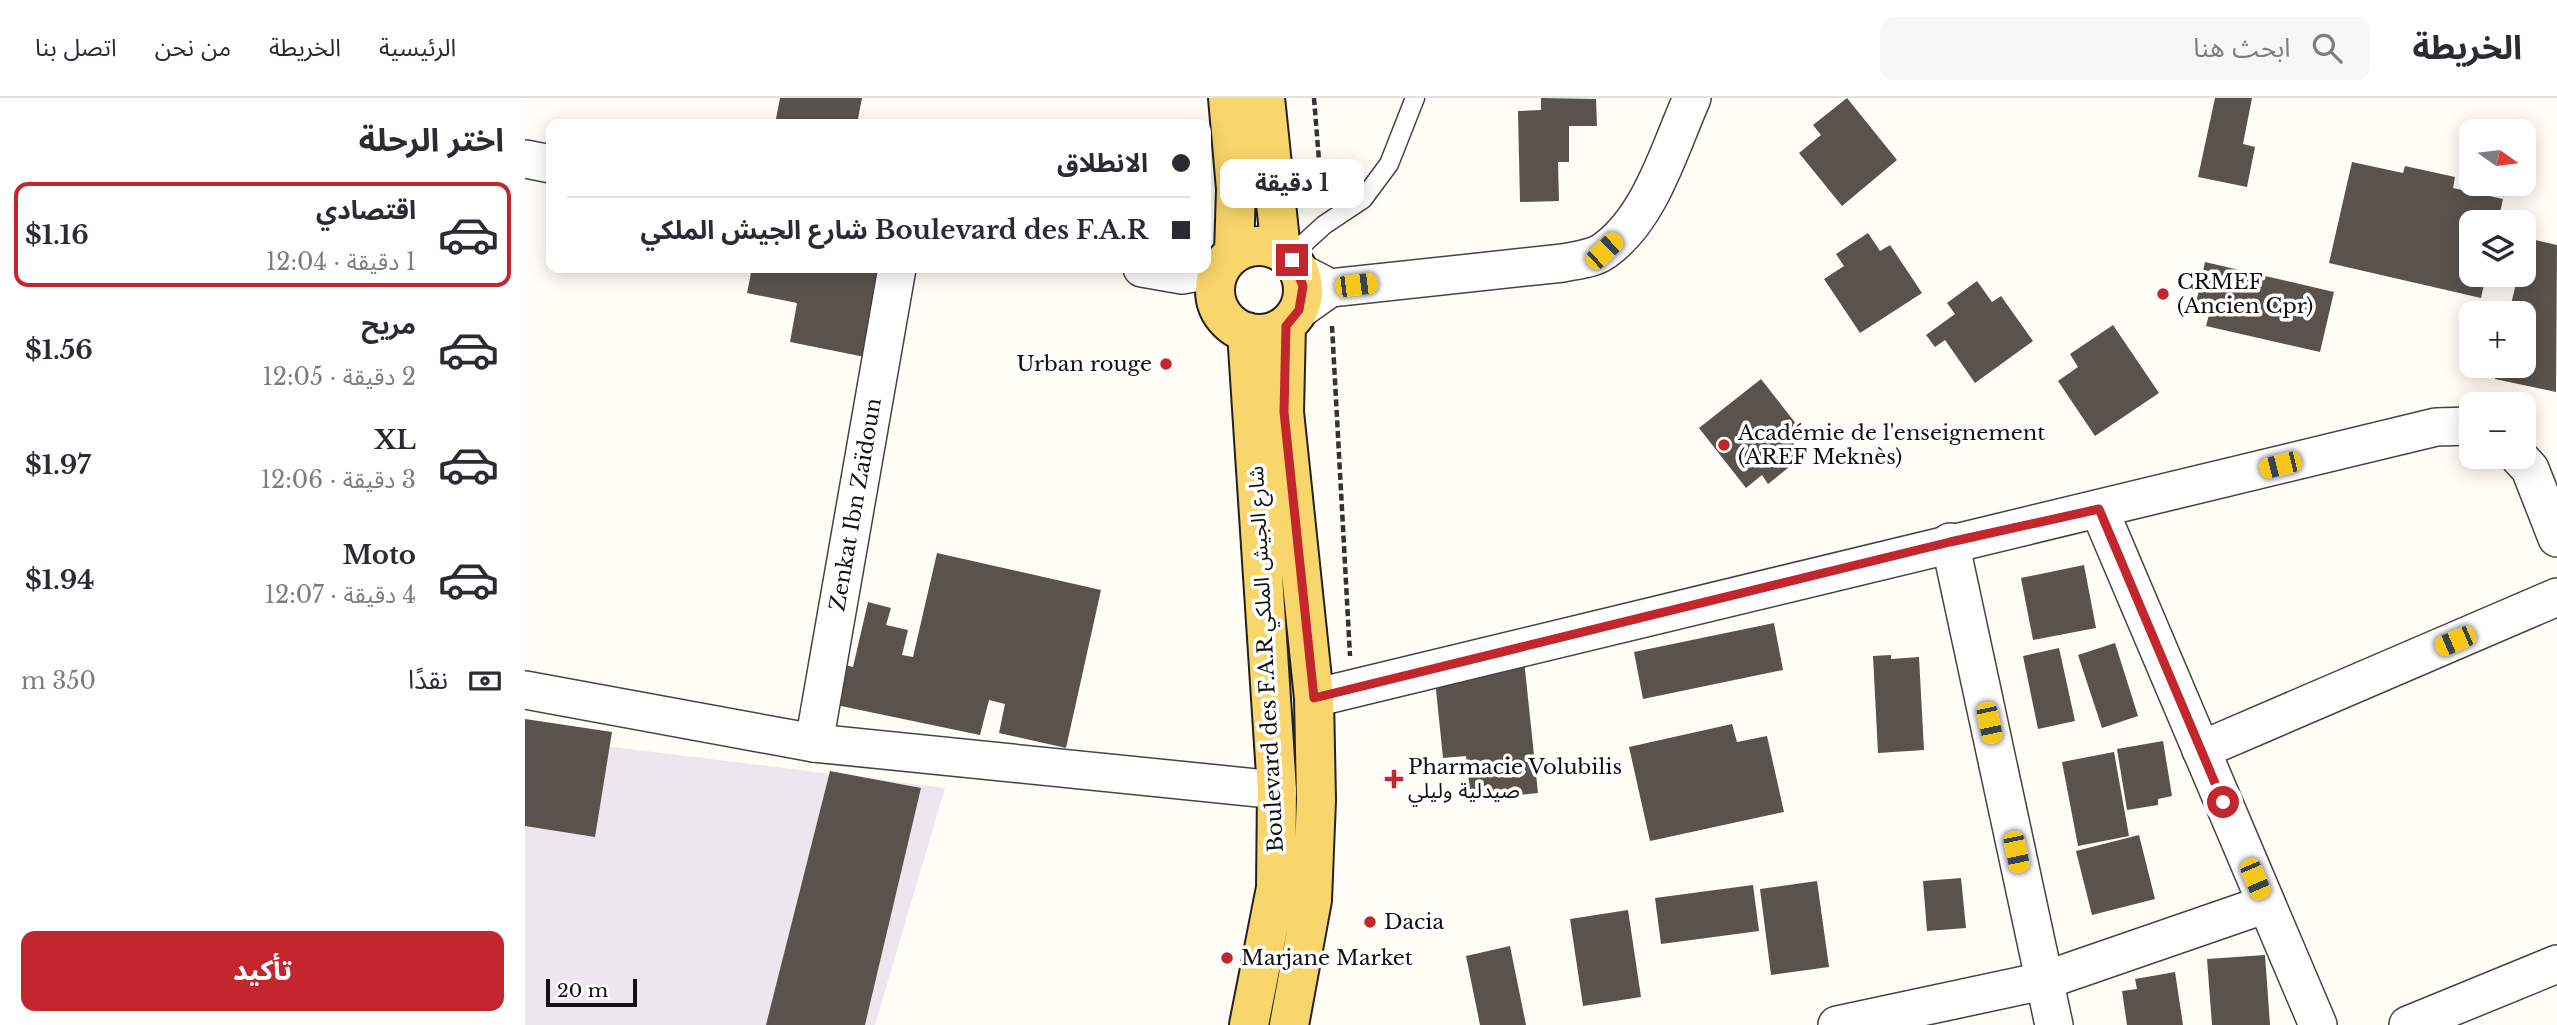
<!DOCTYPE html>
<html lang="ar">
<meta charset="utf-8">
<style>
:root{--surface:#fff;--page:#f7f7f7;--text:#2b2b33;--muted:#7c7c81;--line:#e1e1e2;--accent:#c4262e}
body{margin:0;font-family:"Libre Baskerville","Noto Sans Arabic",serif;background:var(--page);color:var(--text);direction:rtl;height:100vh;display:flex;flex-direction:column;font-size:26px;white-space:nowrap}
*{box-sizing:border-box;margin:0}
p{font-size:23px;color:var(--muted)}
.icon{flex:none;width:38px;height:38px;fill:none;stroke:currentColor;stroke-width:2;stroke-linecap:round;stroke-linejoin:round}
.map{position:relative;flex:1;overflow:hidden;direction:ltr}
.side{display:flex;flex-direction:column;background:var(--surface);width:525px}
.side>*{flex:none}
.top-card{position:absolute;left:21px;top:21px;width:665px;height:154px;border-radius:14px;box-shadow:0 4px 18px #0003;direction:rtl;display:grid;align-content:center;height:154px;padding:0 21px;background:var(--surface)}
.needle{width:46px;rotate:104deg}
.buttons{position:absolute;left:1934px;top:21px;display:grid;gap:14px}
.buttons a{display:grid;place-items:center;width:77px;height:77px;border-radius:14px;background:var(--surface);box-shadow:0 4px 18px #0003;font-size:35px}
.scale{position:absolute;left:21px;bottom:18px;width:91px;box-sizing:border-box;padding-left:7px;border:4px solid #111;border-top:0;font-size:19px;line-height:24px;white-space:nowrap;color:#111;-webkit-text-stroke:5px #fff;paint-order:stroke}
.end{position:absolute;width:32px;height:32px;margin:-16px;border:9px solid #c4262e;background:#fff;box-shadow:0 0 0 4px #fff}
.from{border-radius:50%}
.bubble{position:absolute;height:49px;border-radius:14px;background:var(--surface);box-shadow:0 4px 18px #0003;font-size:23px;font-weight:700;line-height:49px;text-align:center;direction:rtl}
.car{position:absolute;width:21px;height:42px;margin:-21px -10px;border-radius:9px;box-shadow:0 0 5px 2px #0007;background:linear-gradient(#f5c518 24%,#345 0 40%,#f5c518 0 76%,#345 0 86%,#f5c518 0)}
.top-card b{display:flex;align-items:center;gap:24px;height:66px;font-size:26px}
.top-card b+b{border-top:2px solid var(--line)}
.top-card i{width:18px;height:18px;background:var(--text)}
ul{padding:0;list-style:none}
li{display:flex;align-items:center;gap:21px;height:105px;margin:0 14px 10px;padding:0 7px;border:4px solid transparent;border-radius:14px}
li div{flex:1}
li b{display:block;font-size:26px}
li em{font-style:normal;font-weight:700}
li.current{border-color:var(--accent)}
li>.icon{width:63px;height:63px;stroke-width:1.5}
h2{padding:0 21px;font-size:32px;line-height:84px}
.pay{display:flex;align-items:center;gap:18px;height:77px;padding:0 21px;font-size:26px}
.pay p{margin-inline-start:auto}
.cta{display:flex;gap:14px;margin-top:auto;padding:14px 21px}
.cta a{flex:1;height:80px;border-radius:14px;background:var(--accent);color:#fff;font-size:28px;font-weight:700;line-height:80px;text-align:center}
header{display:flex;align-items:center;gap:42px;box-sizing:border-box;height:98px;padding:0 35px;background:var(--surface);border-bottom:2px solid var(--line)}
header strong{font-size:33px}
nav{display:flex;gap:38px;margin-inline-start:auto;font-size:24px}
.search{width:490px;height:63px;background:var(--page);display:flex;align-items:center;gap:18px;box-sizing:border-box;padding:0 24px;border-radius:14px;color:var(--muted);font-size:26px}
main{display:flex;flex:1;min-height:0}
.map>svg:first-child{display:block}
.industrial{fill:#eee6ef}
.building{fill:#5a524d}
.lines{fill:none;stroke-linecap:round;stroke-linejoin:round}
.lane-casing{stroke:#444;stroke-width:21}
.street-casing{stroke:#444;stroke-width:40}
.primary-casing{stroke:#222;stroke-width:42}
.path{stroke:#333;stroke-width:4.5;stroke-dasharray:7 3.5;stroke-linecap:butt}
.lane{stroke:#fff;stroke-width:18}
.street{stroke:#fff;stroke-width:37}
.primary{stroke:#f9d66b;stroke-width:38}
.route{stroke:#c4262e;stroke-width:9}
.poi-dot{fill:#c4262e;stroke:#fff;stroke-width:2.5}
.labels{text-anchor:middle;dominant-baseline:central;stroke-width:7;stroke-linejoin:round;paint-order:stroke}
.poi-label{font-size:21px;fill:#111;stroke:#fff;text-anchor:start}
.street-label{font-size:21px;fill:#111;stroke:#fff}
</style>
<header>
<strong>الخريطة</strong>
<div class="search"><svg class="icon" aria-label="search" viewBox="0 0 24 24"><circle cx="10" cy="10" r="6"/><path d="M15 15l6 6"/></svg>ابحث هنا</div>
<nav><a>الرئيسية</a><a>الخريطة</a><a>من نحن</a><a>اتصل بنا</a></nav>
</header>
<main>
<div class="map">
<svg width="2032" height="927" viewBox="0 0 2032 927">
<rect width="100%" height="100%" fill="#fffdf5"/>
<path class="industrial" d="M0,638L420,690L350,927H0Z"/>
<path class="building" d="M255,0H337L332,26H250Z
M1016,0L1071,1L1072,28H1044V64H1033L1034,103L995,104L993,13L1016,12Z
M1322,0L1372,62L1317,108L1274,55L1296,37L1288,27Z
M1690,0H1727L1718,46L1730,49L1722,89L1673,79Z
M1827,64L1878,75L1880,68L1930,79L1928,90L1978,101L1973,124H1946V177H1961L1956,200L1804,165Z
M1343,135L1355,153L1365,147L1397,195L1335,235L1299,181L1319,168L1311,156Z
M2001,140L2032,147L2031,294L1970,281L1973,268H1998V215H1984L1993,177H1998Z
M1680,164L1809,194L1795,254L1681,228L1686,209L1671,205Z
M227,170H358L340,259L265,244L272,205L222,195Z
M1452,183L1467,204L1476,198L1508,243L1450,285L1420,242L1410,249L1401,237L1430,216L1422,205Z
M1588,227L1634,295L1570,338L1533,283L1553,269L1545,256Z
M1236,281L1272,327L1261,336L1278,358L1243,386L1237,377L1221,390L1174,330Z
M412,455L576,492L541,650L474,635L480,606L464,602L455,637L311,607L320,567L328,569L343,504L366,510L361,527L383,532L377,557L388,559Z
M1559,467L1571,530L1508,542L1496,480Z
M1249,525L1258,572L1118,601L1109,554Z
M1590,545L1613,618L1577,630L1553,557Z
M1534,550L1550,623L1513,631L1498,558Z
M1366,557V561L1394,559L1399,652L1353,655L1348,558Z
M999,562L1013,695L946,702L941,658L918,660L909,572Z
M0,621L87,634L70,739L0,728Z
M1207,626L1212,644L1242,638L1259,714L1125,743L1104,649Z
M1638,643L1647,698L1633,701V707L1602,712L1592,651Z
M1589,654L1604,738L1553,748L1537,664Z
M305,673L396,690L340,927H241Z
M1614,737L1630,801L1567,817L1551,753Z
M1436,780L1441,830L1402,833L1398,783Z
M1292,783L1304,869L1246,877L1235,791Z
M1228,787L1234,833L1136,846L1130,800Z
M1103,812L1116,899L1058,908L1045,821Z
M985,848L1001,927H955L941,858Z
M1740,857L1745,927H1687L1682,861Z
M1650,874L1658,927H1602L1597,893L1612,891L1610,881Z"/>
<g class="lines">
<g class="lane-casing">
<path id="lane" d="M764,159L799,127L838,101L864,66L890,0"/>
</g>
<g class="street-casing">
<g id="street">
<path d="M0,61L26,66"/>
<path d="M617,170L657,177L695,170"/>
<path d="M805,190L1038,165C1052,162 1068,161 1079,153C1126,120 1145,49 1167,0"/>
<path d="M774,212L805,190L774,174"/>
<path d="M1994,359L2005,371L2032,440"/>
<path d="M1574,411L1793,927"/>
<path d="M1425,444L1529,927"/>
<path d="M0,592L289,645L752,692"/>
<path d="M789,600L1911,329L1946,328"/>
<path id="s1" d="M289,645L372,170"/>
<path d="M1676,652L2032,499"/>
<path d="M1312,927L1518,883L1741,806"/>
<path d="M1883,927L2032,866"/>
</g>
</g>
<g class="primary-casing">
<path id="primary" d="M703,0L711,91L709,155
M740,0L756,153
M690 192a44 44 0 1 1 88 0a44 44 0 1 1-88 0Z
M761,227L759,314L789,600L791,702L787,802L764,927
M722,234L752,692L751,790L724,927"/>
</g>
<path class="path" d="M789,0L797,100
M807,228L825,558"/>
<use href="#lane" class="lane"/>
<use href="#street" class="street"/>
<use href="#primary" class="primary"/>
</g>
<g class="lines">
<path class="route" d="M767,162L778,188L774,212L761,228L759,314L789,600L1425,444L1574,411L1698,704"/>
</g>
<g class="poi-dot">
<circle cx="1638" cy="196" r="7"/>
<circle cx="641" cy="266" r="7"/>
<circle cx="1199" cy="347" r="7"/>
<path d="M865.5 670.5h7v7h7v7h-7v7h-7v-7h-7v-7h7z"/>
<circle cx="845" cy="824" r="7"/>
<circle cx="702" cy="860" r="7"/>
</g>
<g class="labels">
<g class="poi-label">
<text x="1652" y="184">CRMEF<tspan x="1652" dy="24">(Ancien Cpr)</tspan></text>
<text x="627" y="266" text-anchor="end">Urban rouge</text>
<text x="1213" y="335">Académie de l'enseignement<tspan x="1213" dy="24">(AREF Meknès)</tspan></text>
<text x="883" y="669">Pharmacie Volubilis<tspan x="883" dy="24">صيدلية وليلي</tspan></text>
<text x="859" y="824">Dacia</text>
<text x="716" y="860">Marjane Market</text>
</g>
<g class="street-label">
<text stroke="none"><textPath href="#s1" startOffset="242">Zenkat Ibn Zaïdoun</textPath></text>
<text transform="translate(741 561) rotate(-93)">Boulevard des F.A.R شارع الجيش الملكي</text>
</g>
</g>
</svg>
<div class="buttons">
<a><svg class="needle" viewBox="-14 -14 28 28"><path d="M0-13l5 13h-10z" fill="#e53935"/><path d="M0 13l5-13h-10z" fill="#7c7c81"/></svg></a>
<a><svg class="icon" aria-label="layers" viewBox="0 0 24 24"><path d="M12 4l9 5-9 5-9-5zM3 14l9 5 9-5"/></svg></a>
<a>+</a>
<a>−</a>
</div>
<div class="scale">20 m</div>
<i class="end from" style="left:1698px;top:704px"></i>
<i class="end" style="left:767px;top:162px"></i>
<div class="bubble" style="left:695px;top:61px;width:144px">1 دقيقة</div>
<i class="car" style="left:1079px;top:153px;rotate:46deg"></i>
<i class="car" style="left:831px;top:187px;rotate:83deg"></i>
<i class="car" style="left:1755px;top:367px;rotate:256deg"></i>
<i class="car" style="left:1930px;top:543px;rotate:247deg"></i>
<i class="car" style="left:1464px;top:625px;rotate:168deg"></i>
<i class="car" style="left:1491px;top:754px;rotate:168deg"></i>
<i class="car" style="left:1730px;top:781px;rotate:157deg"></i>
<div class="top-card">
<b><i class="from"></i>الانطلاق</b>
<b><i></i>Boulevard des F.A.R شارع الجيش الملكي</b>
</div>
</div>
<section class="side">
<h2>اختر الرحلة</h2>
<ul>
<li class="current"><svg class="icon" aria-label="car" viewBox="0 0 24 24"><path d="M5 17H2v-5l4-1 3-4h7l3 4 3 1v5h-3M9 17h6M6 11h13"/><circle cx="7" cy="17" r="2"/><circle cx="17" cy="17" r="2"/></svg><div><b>اقتصادي</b><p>1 دقيقة · 12:04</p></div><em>$1.16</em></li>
<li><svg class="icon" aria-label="car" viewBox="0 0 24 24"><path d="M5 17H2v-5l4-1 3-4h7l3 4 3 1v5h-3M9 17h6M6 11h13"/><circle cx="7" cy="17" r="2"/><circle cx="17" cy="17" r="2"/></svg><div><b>مريح</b><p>2 دقيقة · 12:05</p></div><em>$1.56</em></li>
<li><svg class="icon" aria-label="car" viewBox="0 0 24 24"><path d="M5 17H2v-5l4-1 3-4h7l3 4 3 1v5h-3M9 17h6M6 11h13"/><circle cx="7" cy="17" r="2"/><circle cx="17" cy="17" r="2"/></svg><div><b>XL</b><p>3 دقيقة · 12:06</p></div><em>$1.97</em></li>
<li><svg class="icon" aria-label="car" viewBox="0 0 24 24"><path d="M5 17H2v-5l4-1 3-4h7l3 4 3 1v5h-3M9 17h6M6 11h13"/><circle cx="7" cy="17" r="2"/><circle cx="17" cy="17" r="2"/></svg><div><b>Moto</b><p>4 دقيقة · 12:07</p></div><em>$1.94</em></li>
</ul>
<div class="pay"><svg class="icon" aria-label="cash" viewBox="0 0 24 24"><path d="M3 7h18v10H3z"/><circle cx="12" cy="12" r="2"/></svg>نقدًا<p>350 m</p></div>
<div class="cta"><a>تأكيد</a></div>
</section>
</main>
